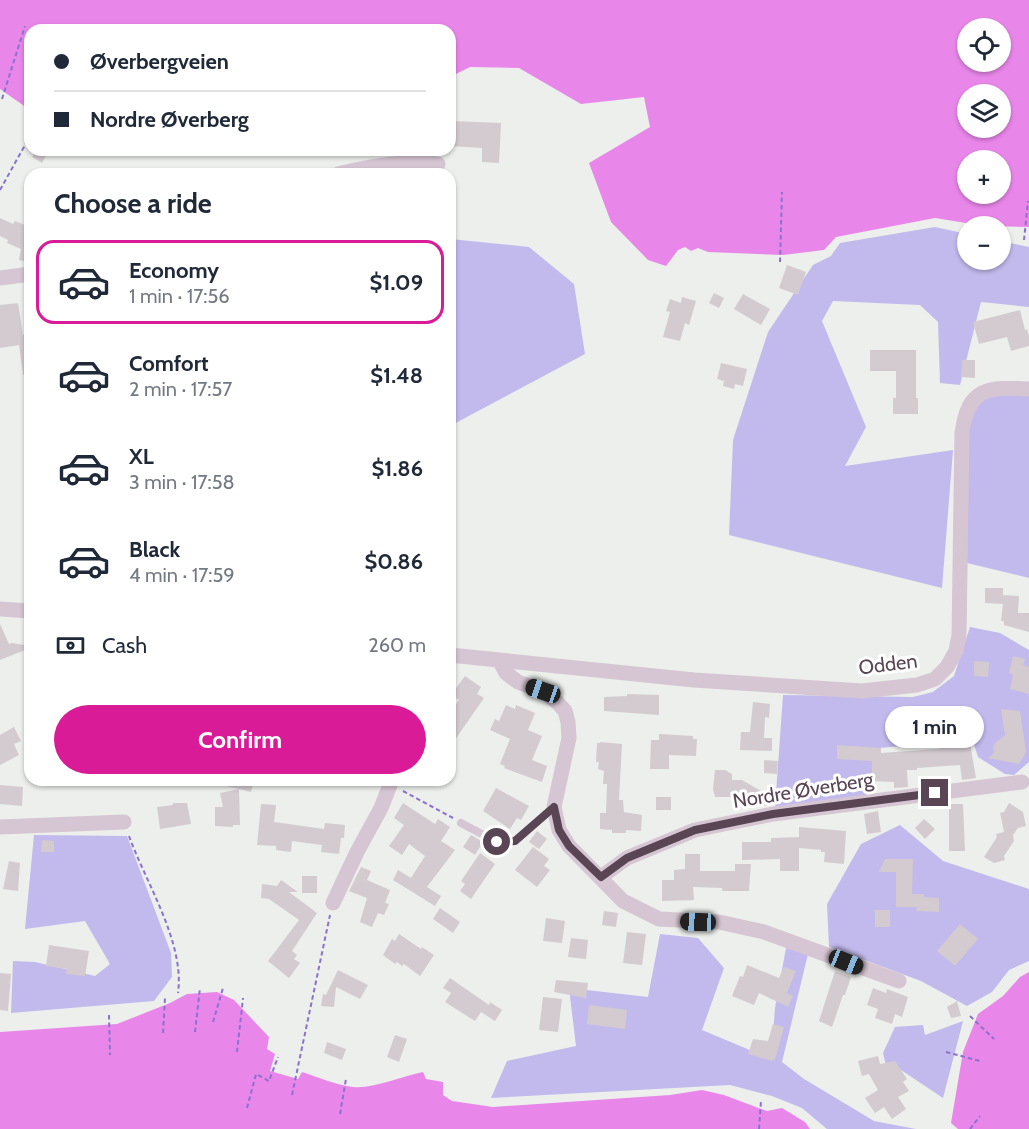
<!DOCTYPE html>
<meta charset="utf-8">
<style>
:root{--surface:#fff;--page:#f2f2f3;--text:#1f2937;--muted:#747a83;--line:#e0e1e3;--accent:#d91b98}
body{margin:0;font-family:Cabin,sans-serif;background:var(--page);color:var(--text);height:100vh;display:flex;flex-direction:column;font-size:22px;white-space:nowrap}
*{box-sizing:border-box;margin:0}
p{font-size:20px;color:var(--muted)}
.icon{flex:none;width:33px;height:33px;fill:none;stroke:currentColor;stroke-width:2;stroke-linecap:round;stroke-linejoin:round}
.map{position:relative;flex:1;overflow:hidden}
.sheet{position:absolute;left:24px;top:168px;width:432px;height:618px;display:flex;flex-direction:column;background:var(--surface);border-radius:18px;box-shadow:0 2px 4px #0004}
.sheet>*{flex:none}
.hud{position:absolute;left:24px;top:24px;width:432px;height:132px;border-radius:18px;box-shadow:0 2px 4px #0004;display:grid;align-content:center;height:132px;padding:0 30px;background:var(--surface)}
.buttons{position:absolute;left:957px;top:18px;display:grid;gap:12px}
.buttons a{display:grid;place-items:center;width:54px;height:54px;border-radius:50%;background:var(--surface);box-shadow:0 2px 4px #0004;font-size:30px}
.end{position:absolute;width:27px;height:27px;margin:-14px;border:8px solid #594554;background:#fff;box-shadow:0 0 0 3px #fff}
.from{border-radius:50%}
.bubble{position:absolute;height:42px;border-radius:21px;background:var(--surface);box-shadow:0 2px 4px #0004;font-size:20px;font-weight:700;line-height:42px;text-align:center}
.car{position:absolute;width:18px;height:36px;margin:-18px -9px;border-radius:8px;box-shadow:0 0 4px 2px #0007;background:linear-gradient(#222 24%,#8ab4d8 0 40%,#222 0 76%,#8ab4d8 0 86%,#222 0)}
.hud b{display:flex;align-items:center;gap:21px;height:57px;font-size:22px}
.hud b+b{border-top:2px solid var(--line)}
.hud i{width:15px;height:15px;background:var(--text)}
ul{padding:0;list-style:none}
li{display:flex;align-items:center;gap:18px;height:84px;margin:0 12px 9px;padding:0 18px;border:3px solid transparent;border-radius:18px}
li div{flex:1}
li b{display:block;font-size:22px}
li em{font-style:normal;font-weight:700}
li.active{border-color:var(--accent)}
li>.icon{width:54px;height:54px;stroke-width:1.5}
h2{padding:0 30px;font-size:27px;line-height:72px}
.pay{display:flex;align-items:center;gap:15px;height:66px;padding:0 30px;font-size:22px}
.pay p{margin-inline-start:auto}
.button{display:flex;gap:12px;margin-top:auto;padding:12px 30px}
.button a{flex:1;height:69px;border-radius:36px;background:var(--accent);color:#fff;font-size:24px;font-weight:700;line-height:69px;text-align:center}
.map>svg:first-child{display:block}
.green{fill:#c2b9ed}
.water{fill:#e986ea;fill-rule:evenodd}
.building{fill:#d4cbd0}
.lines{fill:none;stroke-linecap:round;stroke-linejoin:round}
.path{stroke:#8b72ca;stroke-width:2;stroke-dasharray:4.5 3;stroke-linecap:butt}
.lane{stroke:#d6c5d2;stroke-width:8}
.street{stroke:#d6c5d2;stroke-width:15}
.route{stroke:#594554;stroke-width:8}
.labels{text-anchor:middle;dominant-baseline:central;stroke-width:6;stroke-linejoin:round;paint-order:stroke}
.street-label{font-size:20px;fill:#594554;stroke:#fff}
</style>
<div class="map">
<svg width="1029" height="1129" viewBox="0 0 1029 1129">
<rect width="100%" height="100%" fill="#ecefec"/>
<path class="green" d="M935,227L967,234L968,260H1000L1001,241L1029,247V307L981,302L960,385L940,383L938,322L920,305L833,301L822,321L866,427L845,466L953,450L942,588L729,535L733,440L768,332L813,265L831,256L840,243Z
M450,239L529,247L574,284L585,354L450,426Z
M1029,394V578L967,563L968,411L978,395Z
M970,627L1000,633L1029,650V762L1014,775L1005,774L978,757L973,741L878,748L866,798L775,808L783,695L913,697L933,692L954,676Z
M900,825L943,861L1029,889V961L1009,970L992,992L967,1006L921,981L829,947L827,904L861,844Z
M34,835L127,836L171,953L172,977L154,1001L11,1013L13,961L35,962L95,976L110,964L85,921L25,929Z
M660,934L698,938L724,968L702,1030L771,1059L775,1008L786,948L808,954L782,1062L804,1079L874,1121L916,1129H827L802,1108L772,1096L730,1085L491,1098L507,1061L576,1046L569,988L648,997Z
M963,1021L943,1098L898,1068L887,1070L883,1053L895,1027L923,1025L925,1035Z"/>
<path class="water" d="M0,0H1029V227L985,226L935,218L836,237L824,250L783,255L708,252L698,248L691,251L685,247L678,250L666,266L648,260L611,222L589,163L650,127L644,97L581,104L519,68L470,67L450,77V30H30V110L0,89ZM968,28H1000V62H968ZM968,94H1000V128H968ZM968,160H1000V194H968Z
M1029,972V1129H958L951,1123L963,1052L978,1014L1003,996L1020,977Z
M217,992L234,1000L269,1037L267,1049L275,1054L270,1071L298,1079L302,1072C318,1077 336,1085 353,1087C374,1089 402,1076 423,1072L426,1079L443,1082V1095L452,1101L493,1107L670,1095L702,1090L724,1095L767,1111L782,1108L805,1122L810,1129H0V1032L117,1024L170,1003L187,994Z"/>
<path class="building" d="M452,121L501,123L499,163L482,162V148L450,146Z
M36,150H49L42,163L32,157Z
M0,218L13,224L15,221L30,227V262L19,260L21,249L7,243L8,240L0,236Z
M787,265L806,272L798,295L779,288Z
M714,293L724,298L719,308L709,303Z
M743,294L770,309L761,325L734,309Z
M682,297L696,301L689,325L685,323L680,341L663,337L670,312L666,311L670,299L681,303Z
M18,303L23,335L30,334V375H23L19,345L0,348V305Z
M1020,310L1025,330L1027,329L1029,336V346L1011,351L1007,337L979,344L973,322Z
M870,350H916V398H918V414H893V398H896V371H870Z
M962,360H975V378L961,377Z
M721,363L747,369L743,386L735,384L734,389L723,386L724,381L717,379Z
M985,588H1003V595L1019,596L1018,613H1029V632L1004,625V621H1001L1003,604L985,603Z
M0,624L9,644L12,643L30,646V648L0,660Z
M1013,656L1025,659L1023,665L1029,667V694L1010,689L1013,675L1009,673Z
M974,661L989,662L988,677L974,676Z
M465,676L481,687L477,694L484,698L450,747V713L459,700L451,695Z
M627,694L659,695V715L604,711V697L627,696Z
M753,702L770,704L769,718L765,717L764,738H772V751L740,750L741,732H750Z
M506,705L515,709L516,705L535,713L528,730L542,736L532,760L547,766L542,782L504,768L505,766L500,764L510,739L490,730L495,719L499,721Z
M1001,709L1020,711L1026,752L1019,764L988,758L994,753L993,745L1005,735Z
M14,727L21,741L14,744L19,755L0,765V735Z
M659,734L693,736V739H697L696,756L669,755V769H650L651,740H659Z
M600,742L622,744L619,800H623L624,812L642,815L641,831L626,830V833H612V830L600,829V813H606L607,784H603L604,771L598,769L599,762H596L597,743H600Z
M970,743L976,778L962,780L960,765L917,768V770H907L908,787L894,788V782L872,781V761L837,759V745L881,748V753L936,749Z
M764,760L778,761L777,774L764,773Z
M715,770H725L732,774V780H742L761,791L759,794L768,805L762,806L744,797H715L713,789Z
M217,780L254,781L251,792L239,789L240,825H233V827L215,826V807H223L220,793L239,789L217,784Z
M0,785L23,787L22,806L0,804Z
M496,788L529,806L521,820L517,818L510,829L483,811Z
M656,797H671V810H656Z
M173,803H187L191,824L160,829L157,807L173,805Z
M403,803L435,824L438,819L450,827L441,841L455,850L427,887L441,896L435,906L393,880L398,870L411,878L425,856L409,844L402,855L389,846L404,825L394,818Z
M1009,803L1023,812L1026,826L1018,828L1013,835L1014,841L1004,856L1005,860L994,863L984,857L997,837L996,834L1004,832L1000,813L1004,812Z
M261,804L276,805L274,822L324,829L325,823L345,825L344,838H341L339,854L321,852L322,845L292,841L291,852L276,850V846L257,845Z
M949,804H963L965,851H949Z
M878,811L881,832L867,834L864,814Z
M924,819L935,829L925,839L915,828Z
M799,827L846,831L844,864L824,862L825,852H821V850L799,848V871H780V859L742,860V842H771V838L799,837Z
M537,831L547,839L539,849L529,842Z
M471,835L483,842L475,855L463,847Z
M42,840L54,841V852H41Z
M533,847L549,859L544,866L550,870L537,887L515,870Z
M480,853L495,864L471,899L460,891L465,884L461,881Z
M685,854H700V871H735V864H751L749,891H722V888L693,887L694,900L662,901V880H674V870L685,869Z
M885,859H913L912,894H924V897L939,898V912L916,911L917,907H896V872H879Z
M9,861L20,863L18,891L3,889Z
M361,867L371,871L367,880L390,890L385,903L389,904L384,915L378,913L372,927L360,922L367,898L349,891Z
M302,876H317V893H302Z
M281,880L298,892H289L317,913L292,951L297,955L294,959L300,963L289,978L268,961L299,920L269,899L261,898L262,884L277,886Z
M440,908L460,922L453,933L433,919Z
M875,910H890V927H875Z
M604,911L618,913L616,927L602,925Z
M546,918L565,921L562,943L543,941Z
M960,924L978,939L955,966L937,951Z
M627,932L646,934L642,965L623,963Z
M399,934L421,949L422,947L434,955L420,976L404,964L402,966L397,962L395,964L383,955L392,939L395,941Z
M571,938L588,940L586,959L568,957Z
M49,945L89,951L85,976L66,974L67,969L46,966Z
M747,965L779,978L784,967L796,971L787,993L793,996L788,1007L759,993L754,1005L732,996L740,976L743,977Z
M338,970L368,985L360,999L336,987L334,1007L321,1006L323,994L326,995Z
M835,971L851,977L845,995H843L832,1027L819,1021Z
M0,973L11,974L8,1011L0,1010Z
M450,978L489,1005L490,1002L502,1010L495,1021L481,1012L475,1021L445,1002L451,993L443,988Z
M556,980L588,983L586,998L554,992Z
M873,988L886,993L887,989L908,997L902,1017L895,1014L892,1024L875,1018L878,1009L867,1005Z
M543,997L562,999L558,1032L539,1030Z
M957,1001L961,1016L951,1018L947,1007Z
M589,1005L627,1010L625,1029L587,1024Z
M773,1024L784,1027L775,1060L773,1059L772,1061L748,1054L753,1039L768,1041Z
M395,1035L407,1039L399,1062L387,1057Z
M327,1042L346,1049L342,1060L324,1053Z
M878,1056L880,1064L895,1061L907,1079L903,1082L909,1091L898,1097L906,1109L892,1119L884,1107L875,1113L865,1098L878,1090L869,1074L862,1076L858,1061Z"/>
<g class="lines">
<path class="path" d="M2,99L25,26
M0,190L30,136
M1024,240L1028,201
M780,262L782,192
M403,791L453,818
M129,836C146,883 185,943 178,993
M109,1015L110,1055
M970,1016L994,1039
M213,1022L223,988
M195,1032L200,988
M163,1033L165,998
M237,1052L243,998
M946,1052L980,1061
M292,1095L330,915
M247,1108L256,1074L269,1081L278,1057
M340,1114L346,1079
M759,1129L761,1101
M970,1129L980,1116"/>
<path class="lane" d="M461,823L497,842L515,841L554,807"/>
<path class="street" d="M338,174C370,166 404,160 438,164
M0,278L30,274
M0,609L30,611
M450,655L694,680L862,691L917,685L935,679L947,667L956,651L959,635L962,433C968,387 988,387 1029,389
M499,660L506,673L518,682L543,691L556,701L565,711L568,722L569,738L554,807L559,830L569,846L623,901L659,919L719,922L764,932L899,981
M0,827L124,822
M601,877L627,858L695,830L719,825L773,814L1022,782
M333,903L357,852L381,808L392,780"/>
</g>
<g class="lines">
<path class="route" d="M497,842L515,841L554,807L559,830L569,846L601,877L627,858L695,830L773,814L935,793"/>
</g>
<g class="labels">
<g class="street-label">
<text transform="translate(888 664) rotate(-7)">Odden</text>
<text transform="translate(803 790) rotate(-9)">Nordre Øverberg</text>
</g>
</g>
</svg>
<div class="buttons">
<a><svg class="icon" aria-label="locate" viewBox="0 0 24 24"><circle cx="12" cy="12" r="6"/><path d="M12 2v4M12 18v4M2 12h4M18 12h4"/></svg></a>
<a><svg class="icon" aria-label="layers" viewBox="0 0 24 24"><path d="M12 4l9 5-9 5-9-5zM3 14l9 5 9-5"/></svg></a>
<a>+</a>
<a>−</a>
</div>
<i class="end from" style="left:497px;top:842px"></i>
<i class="end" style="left:935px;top:793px"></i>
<div class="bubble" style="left:885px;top:706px;width:99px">1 min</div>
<i class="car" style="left:543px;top:691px;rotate:289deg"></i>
<i class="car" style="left:698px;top:922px;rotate:272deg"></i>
<i class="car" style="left:846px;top:962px;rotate:112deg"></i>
<div class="hud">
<b><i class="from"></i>Øverbergveien</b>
<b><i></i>Nordre Øverberg</b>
</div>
<section class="sheet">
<h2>Choose a ride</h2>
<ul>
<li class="active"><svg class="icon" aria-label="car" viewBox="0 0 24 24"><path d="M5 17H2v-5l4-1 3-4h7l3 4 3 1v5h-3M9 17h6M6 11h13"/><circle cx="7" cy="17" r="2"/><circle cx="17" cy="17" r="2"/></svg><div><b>Economy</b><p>1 min · 17:56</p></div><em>$1.09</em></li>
<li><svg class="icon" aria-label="car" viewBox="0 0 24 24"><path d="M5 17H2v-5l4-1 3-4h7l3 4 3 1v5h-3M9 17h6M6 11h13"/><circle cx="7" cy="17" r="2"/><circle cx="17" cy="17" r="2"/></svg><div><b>Comfort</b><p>2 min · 17:57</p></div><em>$1.48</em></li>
<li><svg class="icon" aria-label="car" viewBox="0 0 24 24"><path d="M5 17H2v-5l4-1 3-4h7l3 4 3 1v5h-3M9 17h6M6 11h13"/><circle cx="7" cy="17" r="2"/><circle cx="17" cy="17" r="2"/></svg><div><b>XL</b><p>3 min · 17:58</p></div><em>$1.86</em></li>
<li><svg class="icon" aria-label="car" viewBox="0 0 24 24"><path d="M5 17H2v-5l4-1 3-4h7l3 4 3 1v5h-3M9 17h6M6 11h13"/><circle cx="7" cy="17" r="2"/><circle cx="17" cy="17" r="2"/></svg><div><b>Black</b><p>4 min · 17:59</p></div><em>$0.86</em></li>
</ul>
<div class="pay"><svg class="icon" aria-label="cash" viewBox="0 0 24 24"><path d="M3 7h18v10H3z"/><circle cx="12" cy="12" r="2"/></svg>Cash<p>260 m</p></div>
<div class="button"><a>Confirm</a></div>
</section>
</div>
